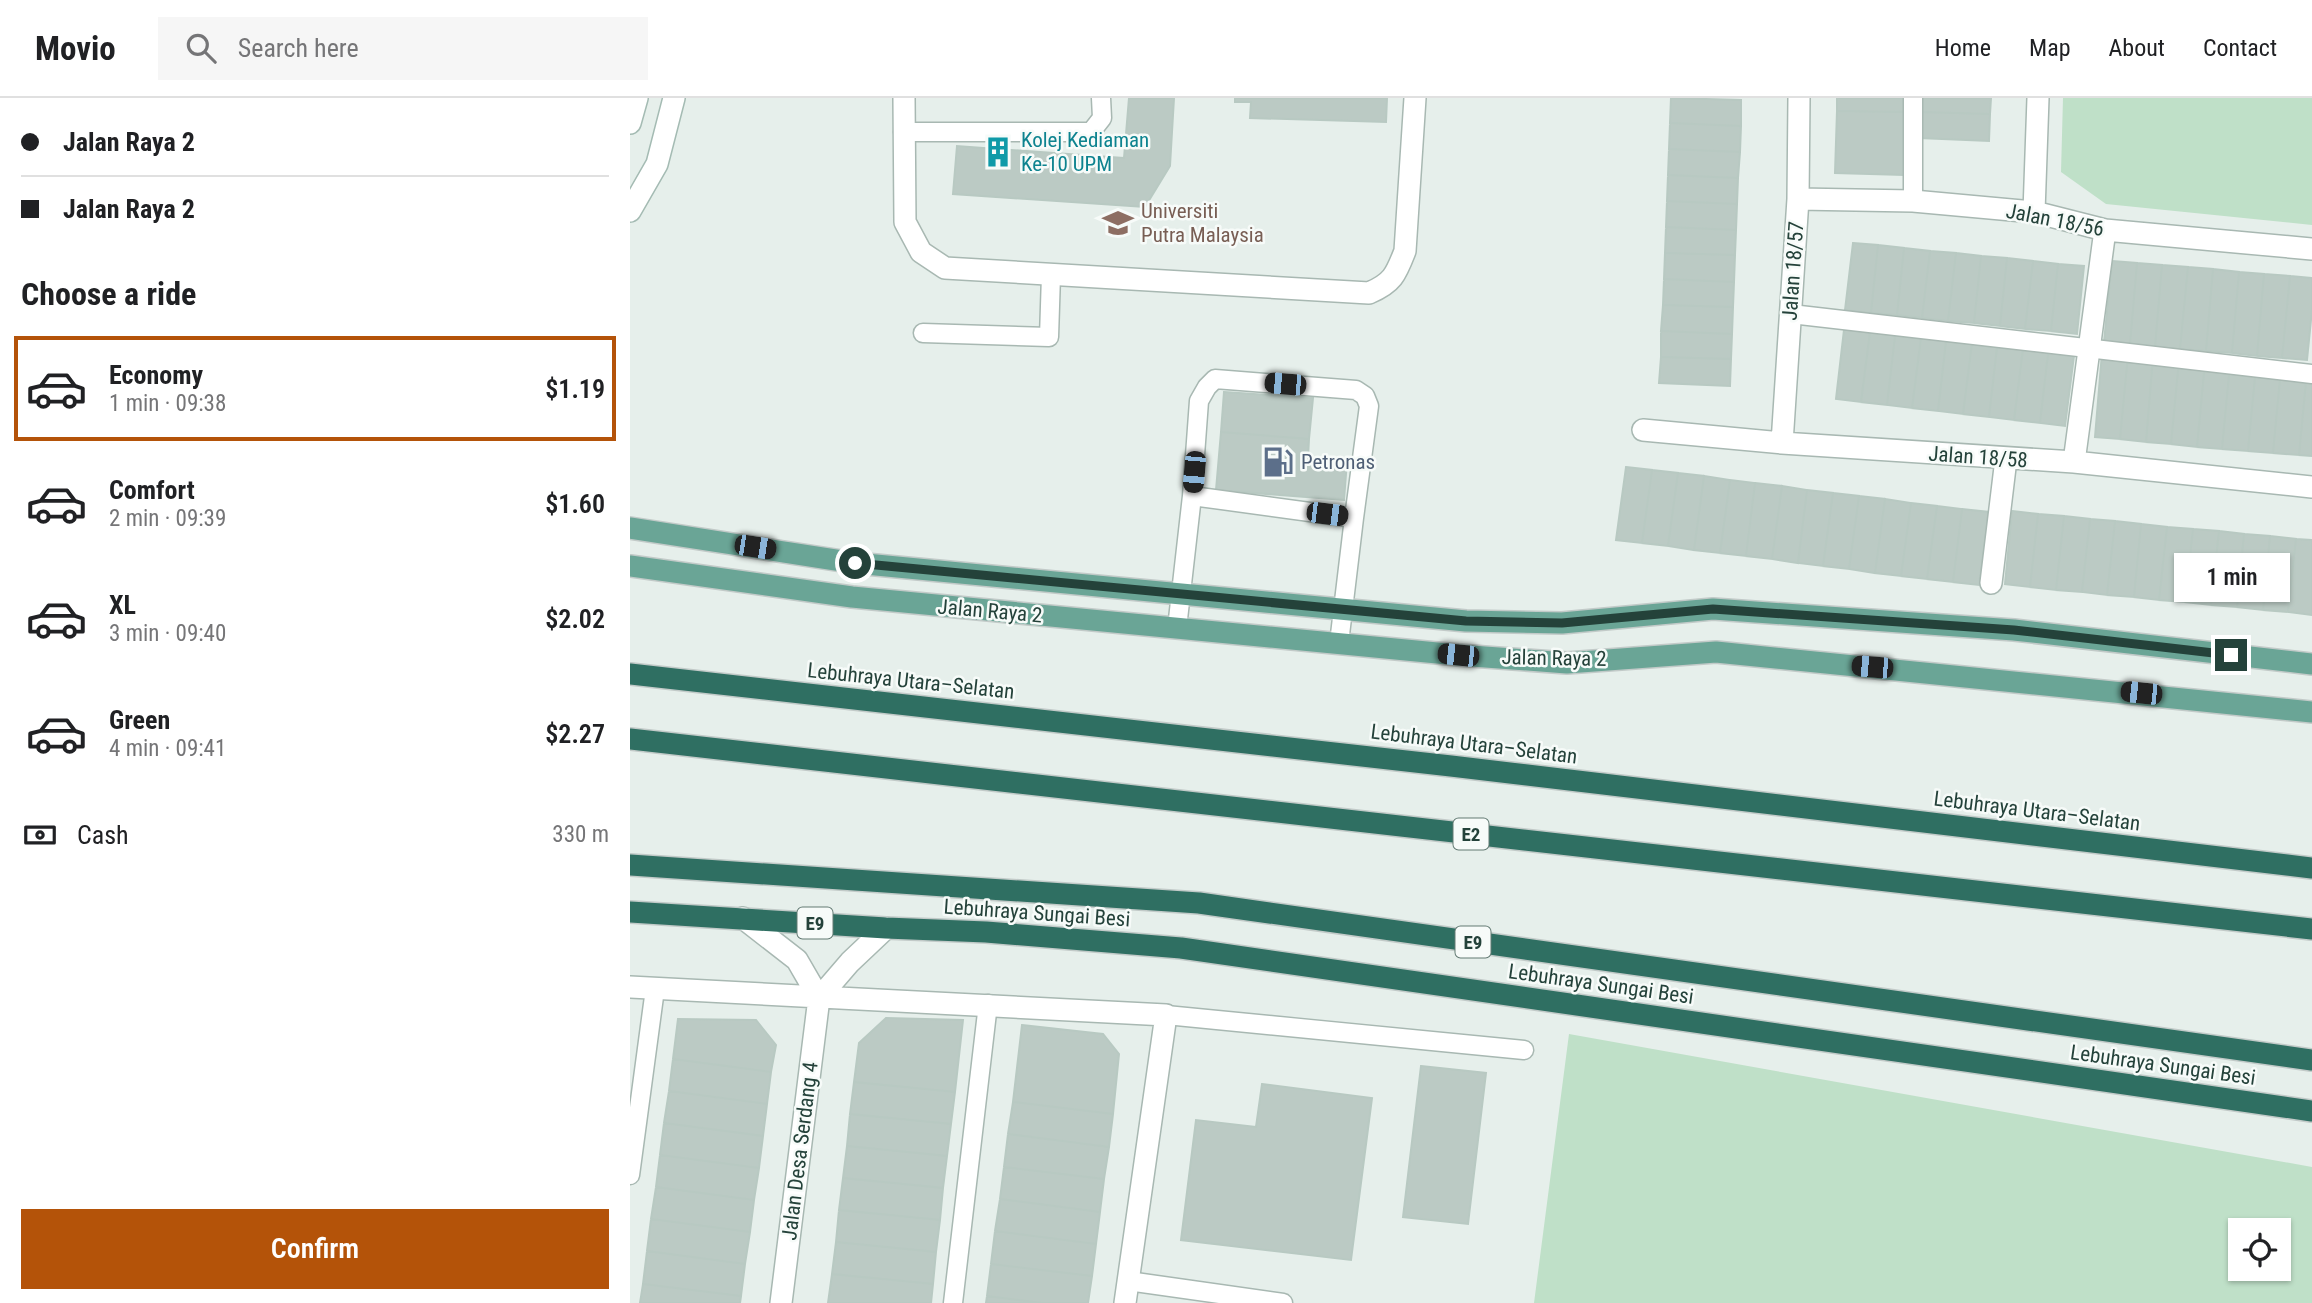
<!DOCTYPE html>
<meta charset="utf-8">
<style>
:root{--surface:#fff;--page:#f6f6f6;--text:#202124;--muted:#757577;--line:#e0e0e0;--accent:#b45309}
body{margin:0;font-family:"Roboto Condensed",sans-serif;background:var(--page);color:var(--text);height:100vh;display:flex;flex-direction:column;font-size:26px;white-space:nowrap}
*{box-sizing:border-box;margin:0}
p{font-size:23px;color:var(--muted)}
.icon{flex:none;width:38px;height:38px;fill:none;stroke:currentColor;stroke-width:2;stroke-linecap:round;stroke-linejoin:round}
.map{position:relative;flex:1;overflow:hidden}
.sheet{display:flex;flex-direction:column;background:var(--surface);width:630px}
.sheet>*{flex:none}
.hud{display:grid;align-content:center;height:154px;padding:0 21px;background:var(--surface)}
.controls{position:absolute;left:1598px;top:1120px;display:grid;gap:14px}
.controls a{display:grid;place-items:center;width:63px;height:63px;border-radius:0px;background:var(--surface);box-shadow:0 2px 5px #0004;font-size:35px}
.end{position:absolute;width:32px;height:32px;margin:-16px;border:9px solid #24423a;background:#fff;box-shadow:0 0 0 4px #fff}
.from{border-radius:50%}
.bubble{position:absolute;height:49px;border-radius:0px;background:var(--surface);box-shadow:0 2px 5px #0004;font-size:23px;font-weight:600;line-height:49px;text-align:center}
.car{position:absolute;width:21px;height:42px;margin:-21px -10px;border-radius:9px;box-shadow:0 0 5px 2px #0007;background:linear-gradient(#222 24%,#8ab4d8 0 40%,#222 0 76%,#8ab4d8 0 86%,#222 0)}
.hud b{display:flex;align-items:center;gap:24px;height:66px;font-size:26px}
.hud b+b{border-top:2px solid var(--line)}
.hud i{width:18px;height:18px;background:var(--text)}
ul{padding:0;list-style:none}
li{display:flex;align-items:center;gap:21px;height:105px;margin:0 14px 10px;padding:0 7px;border:4px solid transparent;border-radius:0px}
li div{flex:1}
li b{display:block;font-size:26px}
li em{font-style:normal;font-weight:600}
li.current{border-color:var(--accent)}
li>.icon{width:63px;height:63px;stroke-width:1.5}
h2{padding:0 21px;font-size:32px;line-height:84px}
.pay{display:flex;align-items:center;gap:18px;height:77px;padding:0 21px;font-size:26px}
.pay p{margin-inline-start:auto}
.button{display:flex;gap:14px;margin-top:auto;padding:14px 21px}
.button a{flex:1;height:80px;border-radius:0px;background:var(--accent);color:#fff;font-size:28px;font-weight:600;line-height:80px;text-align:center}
header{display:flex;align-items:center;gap:42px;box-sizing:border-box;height:98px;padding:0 35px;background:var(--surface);border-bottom:2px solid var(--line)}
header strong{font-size:33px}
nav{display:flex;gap:38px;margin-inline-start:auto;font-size:24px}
.search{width:490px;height:63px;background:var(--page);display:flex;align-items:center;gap:18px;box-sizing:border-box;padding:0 24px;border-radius:0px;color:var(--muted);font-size:26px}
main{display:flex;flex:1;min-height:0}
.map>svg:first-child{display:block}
.green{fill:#bfe0c8;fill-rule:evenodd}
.building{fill:#bbcac4;stroke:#b8c9c2;stroke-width:2}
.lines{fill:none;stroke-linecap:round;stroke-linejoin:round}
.lane-casing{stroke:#a8b8b2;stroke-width:21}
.street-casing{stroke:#a8b8b2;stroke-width:24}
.secondary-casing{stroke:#a4bbb3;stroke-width:24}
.primary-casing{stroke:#c2cac8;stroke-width:24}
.highway-casing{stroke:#c2cac8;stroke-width:24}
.lane{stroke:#fff;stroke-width:18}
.street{stroke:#fff;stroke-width:21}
.secondary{stroke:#fff;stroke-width:21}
.primary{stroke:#6aa596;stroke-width:21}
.highway{stroke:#2f6f62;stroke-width:21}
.route{stroke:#24423a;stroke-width:9}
.labels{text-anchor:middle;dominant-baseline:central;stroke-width:5;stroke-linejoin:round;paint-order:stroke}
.shield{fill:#f7fbf9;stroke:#637a73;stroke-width:2}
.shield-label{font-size:19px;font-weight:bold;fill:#24423a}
.culture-label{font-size:21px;fill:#0d838f;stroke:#f7fbf9;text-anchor:start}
.education-label{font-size:21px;fill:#785e54;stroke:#f7fbf9;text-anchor:start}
.street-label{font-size:21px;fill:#24423a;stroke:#f7fbf9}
.service-label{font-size:21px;fill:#4e5e75;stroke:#f7fbf9;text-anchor:start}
</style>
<header>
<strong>Movio</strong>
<div class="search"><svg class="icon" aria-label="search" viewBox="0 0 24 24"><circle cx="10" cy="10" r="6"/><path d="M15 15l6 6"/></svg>Search here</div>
<nav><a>Home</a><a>Map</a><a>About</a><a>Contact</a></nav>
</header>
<main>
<section class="sheet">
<div class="hud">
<b><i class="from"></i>Jalan Raya 2</b>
<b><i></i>Jalan Raya 2</b>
</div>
<h2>Choose a ride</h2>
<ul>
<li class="current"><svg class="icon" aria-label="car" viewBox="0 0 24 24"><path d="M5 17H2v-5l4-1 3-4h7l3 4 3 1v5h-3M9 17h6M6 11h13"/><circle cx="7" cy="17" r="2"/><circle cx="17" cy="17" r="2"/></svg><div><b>Economy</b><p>1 min · 09:38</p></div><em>$1.19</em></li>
<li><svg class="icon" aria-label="car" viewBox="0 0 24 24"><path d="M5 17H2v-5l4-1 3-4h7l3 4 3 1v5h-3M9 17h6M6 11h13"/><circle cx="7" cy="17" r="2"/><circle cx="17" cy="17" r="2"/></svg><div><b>Comfort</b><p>2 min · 09:39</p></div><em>$1.60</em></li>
<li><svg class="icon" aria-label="car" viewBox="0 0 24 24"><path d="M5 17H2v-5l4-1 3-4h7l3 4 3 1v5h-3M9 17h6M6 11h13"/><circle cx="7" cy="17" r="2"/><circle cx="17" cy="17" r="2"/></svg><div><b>XL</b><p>3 min · 09:40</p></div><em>$2.02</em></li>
<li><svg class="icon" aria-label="car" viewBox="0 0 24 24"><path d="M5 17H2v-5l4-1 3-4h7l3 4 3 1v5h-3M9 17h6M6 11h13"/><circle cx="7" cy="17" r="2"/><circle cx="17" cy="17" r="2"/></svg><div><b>Green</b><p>4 min · 09:41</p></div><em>$2.27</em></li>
</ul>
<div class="pay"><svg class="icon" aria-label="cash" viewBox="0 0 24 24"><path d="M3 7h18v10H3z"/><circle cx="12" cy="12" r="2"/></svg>Cash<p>330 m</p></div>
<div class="button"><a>Confirm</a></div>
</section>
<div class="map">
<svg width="1682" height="1205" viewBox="0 0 1682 1205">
<rect width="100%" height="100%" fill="#e6efeb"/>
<path class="green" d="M1433,0H1682V127L1476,106L1431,74Z
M939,936L1682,1069V1205H904ZM1648,1132V1171H1610V1132Z"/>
<path class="building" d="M499,0H544L540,68L515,109L323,96L327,48L494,60Z
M605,0H757L756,24L620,20L621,4H605Z
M1041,0L1111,2V28L1040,25Z
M1207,0H1276V14L1207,13Z
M1291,0H1361L1360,16L1290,14Z
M1207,13L1276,14L1274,77L1205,75Z
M1290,14L1360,16L1359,43L1289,40Z
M1040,25L1111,28L1110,54L1039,51Z
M1039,51L1110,54L1108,80L1038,77Z
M1038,77L1108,80L1107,106L1037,103Z
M1037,103L1107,106L1106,132L1036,129Z
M1036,129L1106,132L1105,157L1035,155Z
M1223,145L1248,147L1241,215L1215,212Z
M1248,147L1274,150L1267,217L1241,215Z
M1274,150L1300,153L1292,220L1267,217Z
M1300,153L1326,155L1318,223L1292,220Z
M1035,155L1105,157L1104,184L1034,181Z
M1326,155L1351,158L1344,225L1318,223Z
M1351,158L1377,160L1370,228L1344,225Z
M1377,160L1403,163L1395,231L1370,228Z
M1403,163L1428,166L1421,233L1395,231Z
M1482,163L1507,165L1500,246L1474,244Z
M1507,165L1532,167L1525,249L1500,246Z
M1428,166L1454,168L1447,236L1421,233Z
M1532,167L1558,169L1550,251L1525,249Z
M1558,169L1583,171L1576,253L1550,251Z
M1583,171L1609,174L1602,255L1576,253Z
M1609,174L1634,176L1627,258L1602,255Z
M1634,176L1660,178L1652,260L1627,258Z
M1660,178L1682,180V212L1677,262L1652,260Z
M1034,181L1104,184L1103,209L1033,207Z
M1033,207L1103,209L1102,236L1031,233Z
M1215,223L1241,226L1231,304L1206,301Z
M1241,226L1266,229L1257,307L1231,304Z
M1266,229L1292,232L1282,310L1257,307Z
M1292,232L1317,235L1308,313L1282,310Z
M1031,233L1102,236L1101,261L1031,259Z
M1317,235L1343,237L1333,316L1308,313Z
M1343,237L1368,241L1359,319L1333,316Z
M1368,241L1394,243L1384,322L1359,319Z
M1394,243L1419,247L1410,325L1384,322Z
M1419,247L1445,250L1435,328L1410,325Z
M1472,255L1498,257L1490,341L1465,339Z
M1498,257L1523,259L1516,344L1490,341Z
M1031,259L1101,261L1100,288L1029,285Z
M1523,259L1549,262L1541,346L1516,344Z
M1549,262L1575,264L1567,349L1541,346Z
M1575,264L1600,266L1592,351L1567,349Z
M1600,266L1626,268L1618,353L1592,351Z
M1626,268L1651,270L1643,355L1618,353Z
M1651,270L1677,273L1669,357L1643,355Z
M1677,273H1682V358L1669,357Z
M594,294L683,300L679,341L591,334Z
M591,334L679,341L678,360L717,363L714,402L586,392Z
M996,369L1022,372L1012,445L986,442Z
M1022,372L1048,375L1038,448L1012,445Z
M1048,375L1074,378L1064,452L1038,448Z
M1074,378L1100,382L1090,455L1064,452Z
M1100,382L1125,385L1116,458L1090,455Z
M1125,385L1152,388L1142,461L1116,458Z
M1152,388L1177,392L1168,465L1142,461Z
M1177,392L1203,395L1193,468L1168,465Z
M1203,395L1229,398L1219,471L1193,468Z
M1229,398L1255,401L1245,475L1219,471Z
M1255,401L1281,405L1271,478L1245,475Z
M1281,405L1307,408L1297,481L1271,478Z
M1307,408L1332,411L1323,484L1297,481Z
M1332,411L1359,414L1349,487L1323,484Z
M1382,413L1408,416L1400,489L1375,486Z
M1408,416L1434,418L1426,492L1400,489Z
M1434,418L1460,421L1452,494L1426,492Z
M1460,421L1485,423L1477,497L1452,494Z
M1485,423L1511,426L1504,499L1477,497Z
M1511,426L1537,429L1529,502L1504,499Z
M1537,429L1563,431L1555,504L1529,502Z
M1563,431L1589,433L1581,507L1555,504Z
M1589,433L1614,436L1607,509L1581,507Z
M1614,436L1640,438L1633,512L1607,509Z
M1640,438L1666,441L1658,514L1633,512Z
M1666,441L1682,442V517L1658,514Z
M256,920L333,922L325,994L224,984L229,945Z
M48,921L126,922L146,947L141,974L43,961Z
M392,927L473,936L489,956L483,1016L383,1004Z
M43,961L141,974L137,1006L39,993Z
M791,968L856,975L838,1126L773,1119Z
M224,984L325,994L321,1026L220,1016Z
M632,986L742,1000L721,1162L551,1142L566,1022L626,1029Z
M39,993L137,1006L133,1038L34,1025Z
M383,1004L483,1016L479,1049L378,1036Z
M220,1016L321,1026L317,1058L217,1048Z
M34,1025L133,1038L129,1070L30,1057Z
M378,1036L479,1049L474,1081L374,1069Z
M217,1048L317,1058L313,1090L213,1080Z
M30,1057L129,1070L124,1102L26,1089Z
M374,1069L474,1081L470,1114L370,1101Z
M213,1080L313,1090L310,1122L209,1112Z
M26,1089L124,1102L120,1134L21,1121Z
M370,1101L470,1114L466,1146L365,1133Z
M209,1112L310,1122L306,1154L206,1144Z
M21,1121L120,1134L115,1166L17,1153Z
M365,1133L466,1146L462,1178L361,1166Z
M206,1144L306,1154L303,1186L202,1176Z
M17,1153L115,1166L111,1198L13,1186Z
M361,1166L462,1178L458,1205H412L357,1198Z
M202,1176L303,1186L301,1205H198Z
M13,1186L111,1198L110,1205H10Z
M357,1198L412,1205H356Z"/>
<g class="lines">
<g class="lane-casing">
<path id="lane" d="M1283,0V103
M273,34H461L472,20L471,0
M1161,216L1682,276
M293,235L419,239L421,177
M562,398L569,303L577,289L585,281L726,292L735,298L739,308L724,420
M547,530L562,398L724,420L709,545
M536,917L894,952
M0,1077L25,891
M498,1183L653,1205
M323,1205L358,906"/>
</g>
<g class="street-casing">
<path id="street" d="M274,0L275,124L291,154L315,170L739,195C763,185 766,176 775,153L785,0
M1168,101L1283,103L1404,114L1475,132L1682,151
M1404,114L1408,0
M1013,332L1152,345L1444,364L1682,389
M1152,345L1168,101L1169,0
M1444,364L1475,132
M1361,485L1376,361
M113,820L167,862L189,900
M0,889L536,917L495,1205
M189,900L220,864L256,830
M151,1205L189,900"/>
</g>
<g class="secondary-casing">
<path id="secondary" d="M0,25L7,0
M0,113L27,66L44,0"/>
</g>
<g class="primary-casing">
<path id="primary" d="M0,430L225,465L836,523L932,525L1083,511L1384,532L1682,566
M0,468L222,499L828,557L937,565L1086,554L1682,614"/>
</g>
<g class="highway-casing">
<path id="highway" d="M0,576L821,668L1682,770
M0,641L1682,831
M0,767L569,805L1682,962
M0,814L256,830L356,834L551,850L1682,1013"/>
</g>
<use href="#lane" class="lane"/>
<use href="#street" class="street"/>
<use href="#secondary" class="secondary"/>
<use href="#primary" class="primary"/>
<use href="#highway" class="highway"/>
</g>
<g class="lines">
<path class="route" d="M225,465L836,523L932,525L1083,511L1384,532L1601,557"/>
</g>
<defs>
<g id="building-bare" transform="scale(2.415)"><path d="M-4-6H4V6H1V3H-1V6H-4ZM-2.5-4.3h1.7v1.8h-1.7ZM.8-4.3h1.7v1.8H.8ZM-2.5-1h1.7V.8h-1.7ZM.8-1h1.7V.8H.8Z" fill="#0f9aa8" stroke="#f7fbf9" stroke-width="2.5" paint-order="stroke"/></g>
<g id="university-bare" transform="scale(2.415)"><path d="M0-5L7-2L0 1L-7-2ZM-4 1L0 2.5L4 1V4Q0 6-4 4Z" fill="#8d6e63" stroke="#f7fbf9" stroke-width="2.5" paint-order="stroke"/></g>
<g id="fuel-bare" transform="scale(2.415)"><path d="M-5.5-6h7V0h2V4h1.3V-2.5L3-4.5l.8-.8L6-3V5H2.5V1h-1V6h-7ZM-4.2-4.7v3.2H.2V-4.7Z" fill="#5c6f8a" stroke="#f7fbf9" stroke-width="2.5" paint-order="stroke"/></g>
</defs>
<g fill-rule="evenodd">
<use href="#building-bare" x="368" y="54"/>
<use href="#university-bare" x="488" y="125"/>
<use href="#fuel-bare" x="648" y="364"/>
</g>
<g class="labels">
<g class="shield">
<rect x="823.5" y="720.5" width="35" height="31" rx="5"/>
<rect x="167.5" y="809.5" width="35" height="31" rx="5"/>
<rect x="825.5" y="828.5" width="35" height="31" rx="5"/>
</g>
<g class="shield-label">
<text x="841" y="736">E2</text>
<text x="185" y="825">E9</text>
<text x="843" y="844">E9</text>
</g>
<g class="culture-label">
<text x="391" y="42">Kolej Kediaman<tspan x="391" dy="24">Ke-10 UPM</tspan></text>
</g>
<g class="education-label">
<text x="511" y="113">Universiti<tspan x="511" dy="24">Putra Malaysia</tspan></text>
</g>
<g class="street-label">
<text transform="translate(1425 122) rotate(11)">Jalan 18/56</text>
<text transform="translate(1163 173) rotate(-86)">Jalan 18/57</text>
<text transform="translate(1348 359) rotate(4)">Jalan 18/58</text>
<text transform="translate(360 513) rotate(5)">Jalan Raya 2</text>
<text transform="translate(924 560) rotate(1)">Jalan Raya 2</text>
<text transform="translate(281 583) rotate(6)">Lebuhraya Utara–Selatan</text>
<text transform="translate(844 646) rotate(7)">Lebuhraya Utara–Selatan</text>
<text transform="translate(1407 713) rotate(7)">Lebuhraya Utara–Selatan</text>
<text transform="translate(407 815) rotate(4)">Lebuhraya Sungai Besi</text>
<text transform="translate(971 886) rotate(8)">Lebuhraya Sungai Besi</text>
<text transform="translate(1533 967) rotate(8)">Lebuhraya Sungai Besi</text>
<text transform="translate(170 1053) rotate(-83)">Jalan Desa Serdang 4</text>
</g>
<g class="service-label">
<text x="671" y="364">Petronas</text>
</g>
</g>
</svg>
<div class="controls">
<a><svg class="icon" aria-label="locate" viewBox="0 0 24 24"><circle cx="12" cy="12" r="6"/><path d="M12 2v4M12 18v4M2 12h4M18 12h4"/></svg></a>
</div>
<i class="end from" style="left:225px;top:465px"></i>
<i class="end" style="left:1601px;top:557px"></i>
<div class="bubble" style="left:1544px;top:455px;width:116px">1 min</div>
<i class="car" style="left:655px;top:286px;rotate:275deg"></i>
<i class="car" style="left:564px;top:374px;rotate:185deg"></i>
<i class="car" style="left:697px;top:416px;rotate:97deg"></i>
<i class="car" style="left:125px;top:449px;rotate:99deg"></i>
<i class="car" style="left:828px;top:557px;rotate:276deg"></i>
<i class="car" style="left:1242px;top:569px;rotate:275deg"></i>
<i class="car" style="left:1511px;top:595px;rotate:276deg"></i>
</div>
</main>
